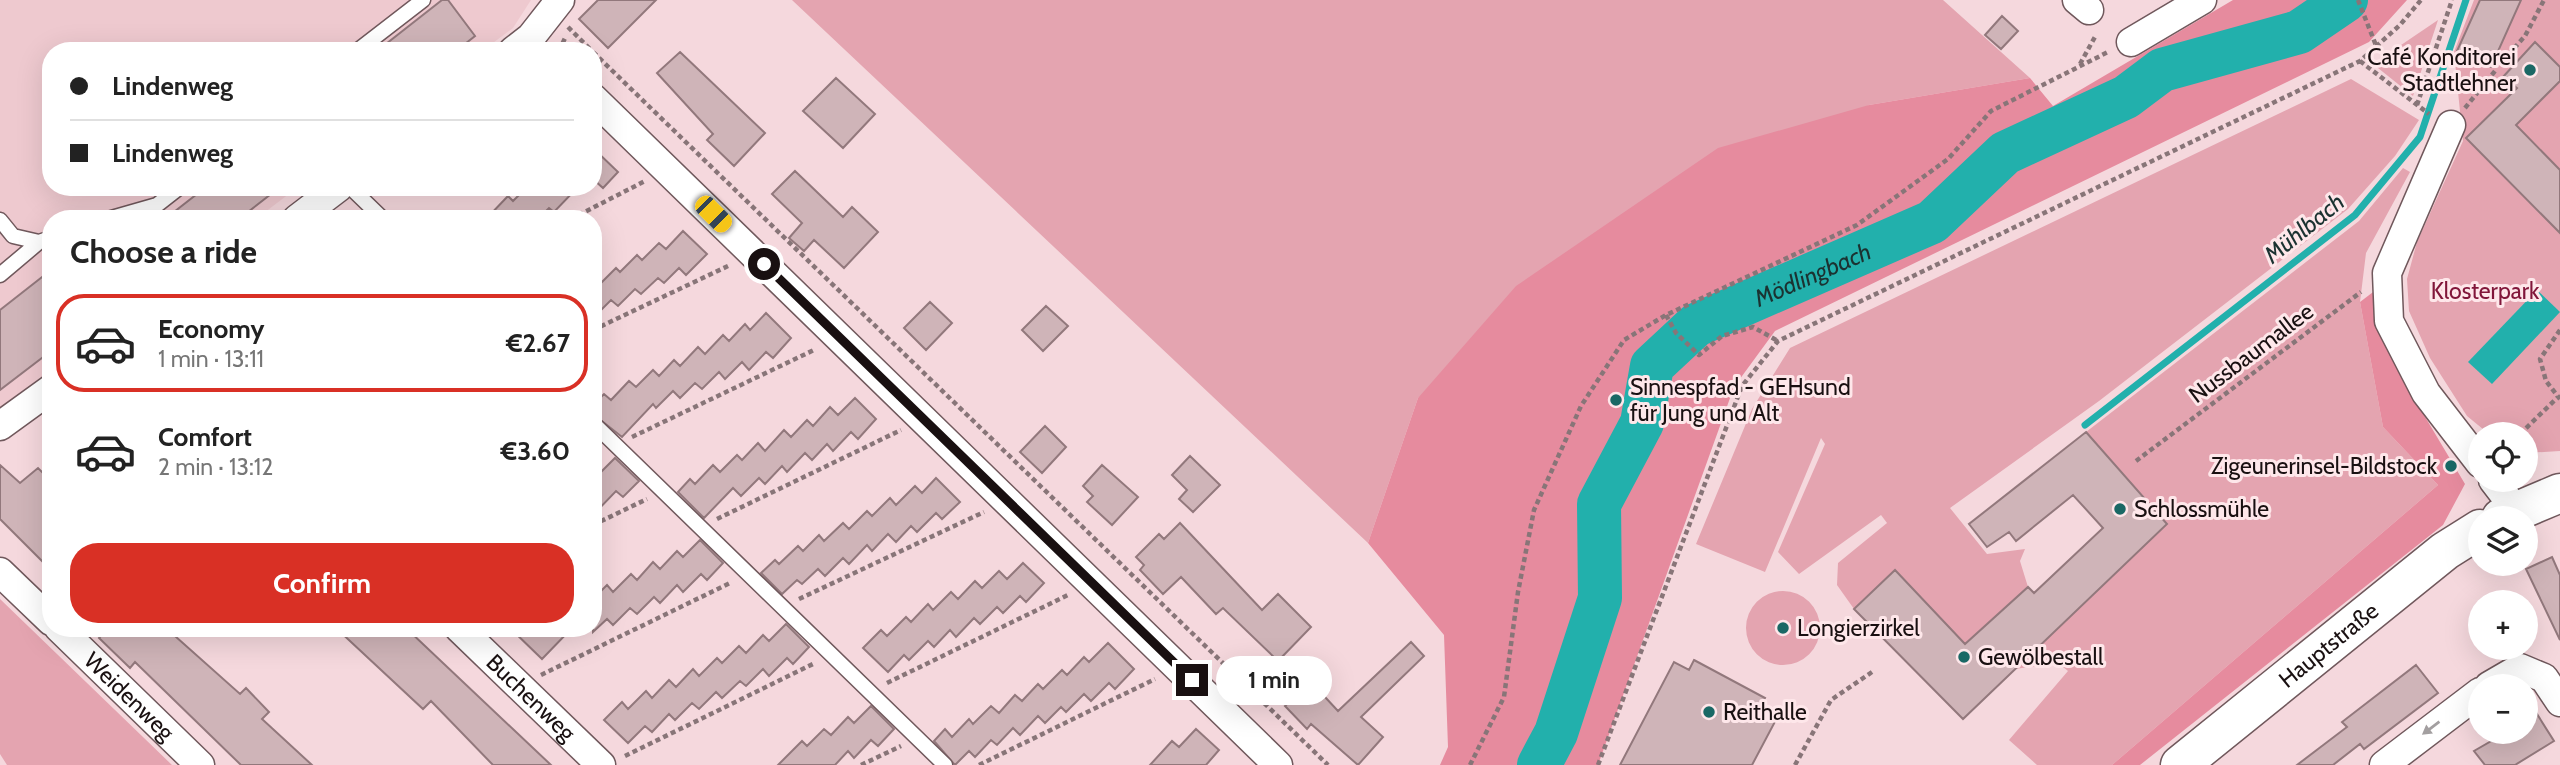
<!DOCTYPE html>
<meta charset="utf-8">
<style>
:root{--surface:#fff;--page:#f6f6f6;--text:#222;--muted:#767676;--line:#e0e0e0;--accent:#d93025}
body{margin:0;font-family:Cabin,sans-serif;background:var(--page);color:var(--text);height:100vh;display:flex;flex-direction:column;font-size:26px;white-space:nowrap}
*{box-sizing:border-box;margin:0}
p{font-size:23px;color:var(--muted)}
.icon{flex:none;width:38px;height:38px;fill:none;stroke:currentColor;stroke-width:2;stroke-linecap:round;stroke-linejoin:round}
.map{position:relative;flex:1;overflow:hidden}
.drawer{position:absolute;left:42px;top:210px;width:560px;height:427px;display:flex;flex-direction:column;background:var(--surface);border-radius:28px;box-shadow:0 7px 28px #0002}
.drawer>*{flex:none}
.hud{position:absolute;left:42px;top:42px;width:560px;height:154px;border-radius:28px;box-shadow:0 7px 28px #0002;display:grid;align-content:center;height:154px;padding:0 28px;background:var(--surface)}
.fabs{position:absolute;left:2468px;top:422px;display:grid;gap:14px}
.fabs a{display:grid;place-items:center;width:70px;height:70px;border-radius:50%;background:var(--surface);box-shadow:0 7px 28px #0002;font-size:35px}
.end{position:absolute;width:32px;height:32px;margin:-16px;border:9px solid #191011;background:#fff;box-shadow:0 0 0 4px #fff}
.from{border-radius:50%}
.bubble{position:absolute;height:49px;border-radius:24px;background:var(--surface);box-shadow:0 7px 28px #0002;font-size:23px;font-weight:700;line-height:49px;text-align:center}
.car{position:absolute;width:21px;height:42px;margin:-21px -10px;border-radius:9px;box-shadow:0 0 5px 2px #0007;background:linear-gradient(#f5c518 24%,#345 0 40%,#f5c518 0 76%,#345 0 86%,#f5c518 0)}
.hud b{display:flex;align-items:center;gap:24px;height:66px;font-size:26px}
.hud b+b{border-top:2px solid var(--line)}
.hud i{width:18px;height:18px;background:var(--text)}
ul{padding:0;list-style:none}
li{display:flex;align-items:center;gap:21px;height:98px;margin:0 14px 10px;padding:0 14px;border:4px solid transparent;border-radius:28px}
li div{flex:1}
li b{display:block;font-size:26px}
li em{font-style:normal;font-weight:700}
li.current{border-color:var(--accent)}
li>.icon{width:63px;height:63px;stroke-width:1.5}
h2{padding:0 28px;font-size:32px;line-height:84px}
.action{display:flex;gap:14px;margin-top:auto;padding:14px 28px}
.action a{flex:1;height:80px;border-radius:28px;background:var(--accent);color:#fff;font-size:28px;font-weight:700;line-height:80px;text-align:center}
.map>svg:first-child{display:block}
.built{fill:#eec9cf}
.green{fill:#e4a4b0}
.forest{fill:#e68b9e}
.water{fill:#22b0ac}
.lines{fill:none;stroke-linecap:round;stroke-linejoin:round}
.stream{stroke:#22b0ac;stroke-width:7}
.river{stroke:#22b0ac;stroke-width:44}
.building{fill:#cfb4b8;stroke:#92787c;stroke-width:2}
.lane-casing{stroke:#70585c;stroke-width:17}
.street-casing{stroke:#70585c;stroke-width:31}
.secondary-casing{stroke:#70585c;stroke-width:41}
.path{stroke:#887578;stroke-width:4.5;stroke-dasharray:5 3.5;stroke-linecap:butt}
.lane{stroke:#fff;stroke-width:14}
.street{stroke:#fff;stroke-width:28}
.secondary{stroke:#fff;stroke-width:38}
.oneway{fill:#a39fa0}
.route{stroke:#191011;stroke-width:9}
.poi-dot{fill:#1a6865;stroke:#fee7ea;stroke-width:2.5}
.labels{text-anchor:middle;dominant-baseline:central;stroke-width:6;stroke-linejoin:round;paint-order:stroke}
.poi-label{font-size:23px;fill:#191011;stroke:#fee7ea;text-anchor:start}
.park-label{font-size:23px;fill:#81163a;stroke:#fee7ea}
.street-label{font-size:23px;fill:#191011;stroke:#fee7ea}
.water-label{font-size:24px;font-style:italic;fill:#1b3231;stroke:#fee7ea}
</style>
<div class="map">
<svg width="2560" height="765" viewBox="0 0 2560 765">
<rect width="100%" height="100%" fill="#f5d8dd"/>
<path class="built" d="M0,0H531L513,28L482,51H51V187H298L256,219H51V371L0,409Z"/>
<path class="green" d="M792,0H1943L2030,78L1869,105L1418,398L1368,543Z
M2474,0H2560V451L2525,453V434H2489L2467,416L2430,358L2409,311L2407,279L2417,242L2463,141L2454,52Z
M2438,20L2413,96L2373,64Z
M2351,79L2419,120L2395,156L2348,209L2099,401L1950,508L1987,554L2025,549L2020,561L2028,587L1965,644L1895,571L1854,609L1837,585L1838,563L1887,523L1881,515L1799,574L1778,552L1825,444L1821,438L1765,572L1696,544L1752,409L1790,348Z
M2403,168L2410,172L2366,253L2360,302L2383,427L2438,485L2112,765H2037L2009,740L2068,671L2058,663L2015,669L2167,524L2086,432L2359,221Z
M1746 628a37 37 0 1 1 74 0a37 37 0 1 1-74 0Z
M0,599L172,765H7L0,754Z"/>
<path class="forest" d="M2233,0H2407L2369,42L1775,331L1734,387L1598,765H1440L1448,747L1444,635L1368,543L1418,398L1516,286L1718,148L1869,105L2030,78L2053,106Z
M2381,286L2378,321L2399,373L2465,484L2443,525L2140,765H2112L2438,485L2383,427L2360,302Z"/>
<path class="water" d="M2537,290L2560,312L2492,384L2468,362Z"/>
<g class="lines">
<path class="stream" d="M2085,425L2355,215L2420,137L2466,0"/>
<path class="river" id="s1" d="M1539,765L1556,733L1600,598L1599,504L1642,423L1652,366L1696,325L1932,222L2005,153L2126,97L2162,70L2299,32L2346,0"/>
</g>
<path class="building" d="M442,0H448L475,36L456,51H377Z
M598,0H656L608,48L579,19Z
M2480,0H2521L2491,67L2457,51Z
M2002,16L2018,31L2001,49L1985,35Z
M2535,42L2560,67V81L2516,125L2560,170V233L2466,138L2517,88L2503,77Z
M680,52L765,133L734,166L707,140L713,134L657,73Z
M836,78L875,114L843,148L803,111Z
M593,148L618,172L603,188L593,179Z
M795,171L843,217L852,207L878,232L844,268L814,240L804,251L789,238L802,223L772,194Z
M206,187H280L239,219H165Z
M527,187H578L554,212L549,208L538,219H486L508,196L513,201Z
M683,231L707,254L686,275L679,268L664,283L658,278L641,294L635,289L618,306L611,300L593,318V291L616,268L620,272L637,255L642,260L659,243L666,249Z
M51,270V351L0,390V310Z
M930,302L952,323L926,350L904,328Z
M1046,306L1068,326L1043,351L1022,330Z
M766,313L791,338L773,358L766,352L749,370L742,362L725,379L719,372L702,389L695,383L680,398L673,391L656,408L653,404L622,437L593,414V405L604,394L611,400L629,381L636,387L653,370L659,376L674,360L680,366L698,347L705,354L723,335L729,341L745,324L750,330Z
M855,398L876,419L858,439L851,432L833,451L827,444L812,460L805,453L787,472L782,466L765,484L759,478L741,496L733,488L704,518L678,492L690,479L695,484L713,465L720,472L737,455L742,460L758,443L765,451L784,430L791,437L807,420L813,426L830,407L838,415Z
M1045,426L1066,447L1042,473L1020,452Z
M2086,432L2167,524L1963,719L1854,609L1895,570L1965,644L2028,587L2034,593L2103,528L2073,495L2016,541L2009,532L1987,547L1969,524Z
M1190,456L1220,485L1193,512L1179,499L1187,490L1172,475Z
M615,458L639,481L623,497L616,491L593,515V480Z
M0,465L20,483L38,468L51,481V570L0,519Z
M1102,465L1138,497L1112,525L1087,502L1093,496L1083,486Z
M936,478L960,502L942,519L936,513L917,532L911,526L896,542L888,534L872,551L867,545L849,564L843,558L825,576L818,569L802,584L797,580L782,594L761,573L775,560L779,564L798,546L803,551L819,535L824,541L843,523L849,529L867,511L872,516L890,498L896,505L915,486L922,493Z
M1180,523L1262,610L1278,594L1311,627L1278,661L1223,608L1216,614L1181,577L1163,594L1140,570L1144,565L1136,557L1159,534L1164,539Z
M700,540L723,563L707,580L701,574L683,592L677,585L660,603L654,597L637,614L630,608L613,625L607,619L593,632V599L607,585L613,592L631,574L637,580L653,562L660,569L677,551L683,557Z
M2552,557L2560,575V640L2526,569Z
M1023,563L1044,583L1026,602L1020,596L1003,613L997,607L980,624L974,618L956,637L950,630L934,647L928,641L909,660L904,655L888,672L863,648L881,630L887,636L906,617L911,622L928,604L933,610L951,592L958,599L975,581L982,588L999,571L1007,579Z
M786,624L809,647L793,664L787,658L769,676L763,669L746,686L740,681L722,698L716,692L699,709L692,703L675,720L669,714L652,732L645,726L628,743L604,720L622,702L628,709L646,691L652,698L669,680L676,687L693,669L699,676L717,658L722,663L739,646L746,653L763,635L769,641Z
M108,628H166L240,694L246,688L269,712L262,719L312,765H241L135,662L130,668L99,638Z
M336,628H406L551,765H493L431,701L423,709Z
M510,628H572L542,659Z
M1411,642L1424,656L1361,717L1383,737L1358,765L1311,724L1307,729L1285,706L1311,682L1338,711Z
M1108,643L1134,669L1115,689L1109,683L1091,701L1084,694L1066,712L1061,707L1045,723L1038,716L1020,735L1013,728L997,745L991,740L975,757L969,751L955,765L934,741L945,729L952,737L969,719L973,724L991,706L999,713L1015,695L1022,701L1038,684L1043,689L1062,670L1067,675L1084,657L1089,662Z
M1694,660L1765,698L1760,707L1778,716L1752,765H1620L1674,662L1689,670Z
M2416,665L2438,693L2364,749L2360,744L2333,765H2297L2347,727L2342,722Z
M2525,695L2554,741L2515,765H2485L2474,751L2507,732H2525Z
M871,706L894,729L878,746L871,740L854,758L848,751L835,765H778L802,741L807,746L824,729L831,735L848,717L854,723Z
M1196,729L1219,750L1206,765H1150L1172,741L1179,747Z"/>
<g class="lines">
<g class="lane-casing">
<path id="lane" d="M357,51L423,0
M350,187L383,219
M108,219L157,205L180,187
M0,220L13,236L39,242
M0,275L39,242L51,238
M593,423L945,765"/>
</g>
<g class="street-casing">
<g id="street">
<path d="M2077,0L2089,10"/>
<path d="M2131,42L2202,0"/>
<path d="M513,51L531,37L560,0"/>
<path d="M593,98L1278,765"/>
<path d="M2451,125L2387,273L2389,321L2426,393L2480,463"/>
<path d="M297,219L339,187"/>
<path d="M0,426L51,389"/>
<path d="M2493,480L2516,510"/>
<path d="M0,572L51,621"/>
<path id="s2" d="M59,628L200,765"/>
<path id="s3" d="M459,628L601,765"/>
<path d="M2489,686L2520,668L2544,678L2560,702"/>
<path d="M2384,765L2480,692"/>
</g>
</g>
<g class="secondary-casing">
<g id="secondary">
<path d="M2501,518L2560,493"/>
<path id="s4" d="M2180,765L2445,551L2480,529"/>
</g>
</g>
<path class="path" d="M2358,0L2377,48
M568,27L592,51
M559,51L566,36
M593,52L1328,765
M2360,61L2429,114
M2503,61L2525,36L2544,0
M2080,64L2096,35
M2417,105L2452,0
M2465,108L2495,71
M571,219L645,181
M1666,315L1676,333L1699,355L1722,336L1753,327L1778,341
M593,330L728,266
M2560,330L2540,359L2546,381L2560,399
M2520,434L2558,397
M632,437L816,349
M2136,461L2361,292
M717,519L901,430
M593,525L647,499
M799,599L984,512
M541,675L732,582
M887,683L1068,595
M625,756L815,663
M861,765L901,746
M979,765L1155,679
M1470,765L1504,697L1518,592L1534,510L1581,406L1624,340L1666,315L1857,225L1948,159L1991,111L2108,52
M1598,765L1742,386L1778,341L2360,61L2400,25L2421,0
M1795,765L1831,700L1872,672"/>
<use href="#lane" class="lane"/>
<use href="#street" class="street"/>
<use href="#secondary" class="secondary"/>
</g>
<defs><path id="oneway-solid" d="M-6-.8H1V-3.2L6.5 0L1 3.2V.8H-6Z" transform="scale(1.75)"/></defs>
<use class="oneway" href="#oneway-solid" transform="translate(2431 728) rotate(143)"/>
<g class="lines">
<path class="route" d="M764,264L1192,680"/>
</g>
<g class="poi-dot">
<circle cx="2530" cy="70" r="7"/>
<circle cx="1616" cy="400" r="7"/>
<circle cx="2451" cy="466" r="7"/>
<circle cx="2120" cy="509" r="7"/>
<circle cx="1783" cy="628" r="7"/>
<circle cx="1964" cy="657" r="7"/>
<circle cx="1709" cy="712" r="7"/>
</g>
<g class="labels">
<g class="poi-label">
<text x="2516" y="57" text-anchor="end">Café Konditorei<tspan x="2516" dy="26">Stadtlehner</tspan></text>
<text x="1630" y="387">Sinnespfad - GEHsund<tspan x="1630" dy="26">für Jung und Alt</tspan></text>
<text x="2437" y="466" text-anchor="end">Zigeunerinsel-Bildstock</text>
<text x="2134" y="509">Schlossmühle</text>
<text x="1797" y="628">Longierzirkel</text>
<text x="1978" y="657">Gewölbestall</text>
<text x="1723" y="712">Reithalle</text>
</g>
<g class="park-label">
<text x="2485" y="291">Klosterpark</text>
</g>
<g class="street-label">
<text transform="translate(2251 353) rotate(-37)">Nussbaumallee</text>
<text stroke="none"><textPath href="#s4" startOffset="191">Hauptstraße</textPath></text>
<text stroke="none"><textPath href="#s2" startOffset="98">Weidenweg</textPath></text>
<text stroke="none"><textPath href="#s3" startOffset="100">Buchenweg</textPath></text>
</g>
<g class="water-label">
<text transform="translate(2304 228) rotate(-39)">Mühlbach</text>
<text stroke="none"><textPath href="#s1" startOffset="609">Mödlingbach</textPath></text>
</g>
</g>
</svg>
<div class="fabs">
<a><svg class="icon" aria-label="locate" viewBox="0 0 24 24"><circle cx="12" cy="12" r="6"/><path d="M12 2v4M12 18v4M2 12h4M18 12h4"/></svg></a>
<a><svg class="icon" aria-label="layers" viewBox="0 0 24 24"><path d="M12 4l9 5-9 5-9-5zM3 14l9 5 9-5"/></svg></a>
<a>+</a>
<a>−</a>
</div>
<i class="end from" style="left:764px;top:264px"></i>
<i class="end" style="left:1192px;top:680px"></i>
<div class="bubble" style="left:1216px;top:656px;width:116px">1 min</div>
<i class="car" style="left:713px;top:214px;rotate:135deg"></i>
<div class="hud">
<b><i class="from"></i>Lindenweg</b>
<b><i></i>Lindenweg</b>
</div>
<section class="drawer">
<h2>Choose a ride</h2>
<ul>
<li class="current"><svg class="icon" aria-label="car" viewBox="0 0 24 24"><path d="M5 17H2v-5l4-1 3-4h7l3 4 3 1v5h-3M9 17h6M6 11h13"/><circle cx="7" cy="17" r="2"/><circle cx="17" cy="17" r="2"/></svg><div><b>Economy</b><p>1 min · 13:11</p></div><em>€2.67</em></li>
<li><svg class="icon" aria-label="car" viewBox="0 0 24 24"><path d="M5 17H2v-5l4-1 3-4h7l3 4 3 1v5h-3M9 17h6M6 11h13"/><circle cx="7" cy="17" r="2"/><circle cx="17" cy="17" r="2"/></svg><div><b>Comfort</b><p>2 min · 13:12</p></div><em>€3.60</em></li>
</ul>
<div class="action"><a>Confirm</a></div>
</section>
</div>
